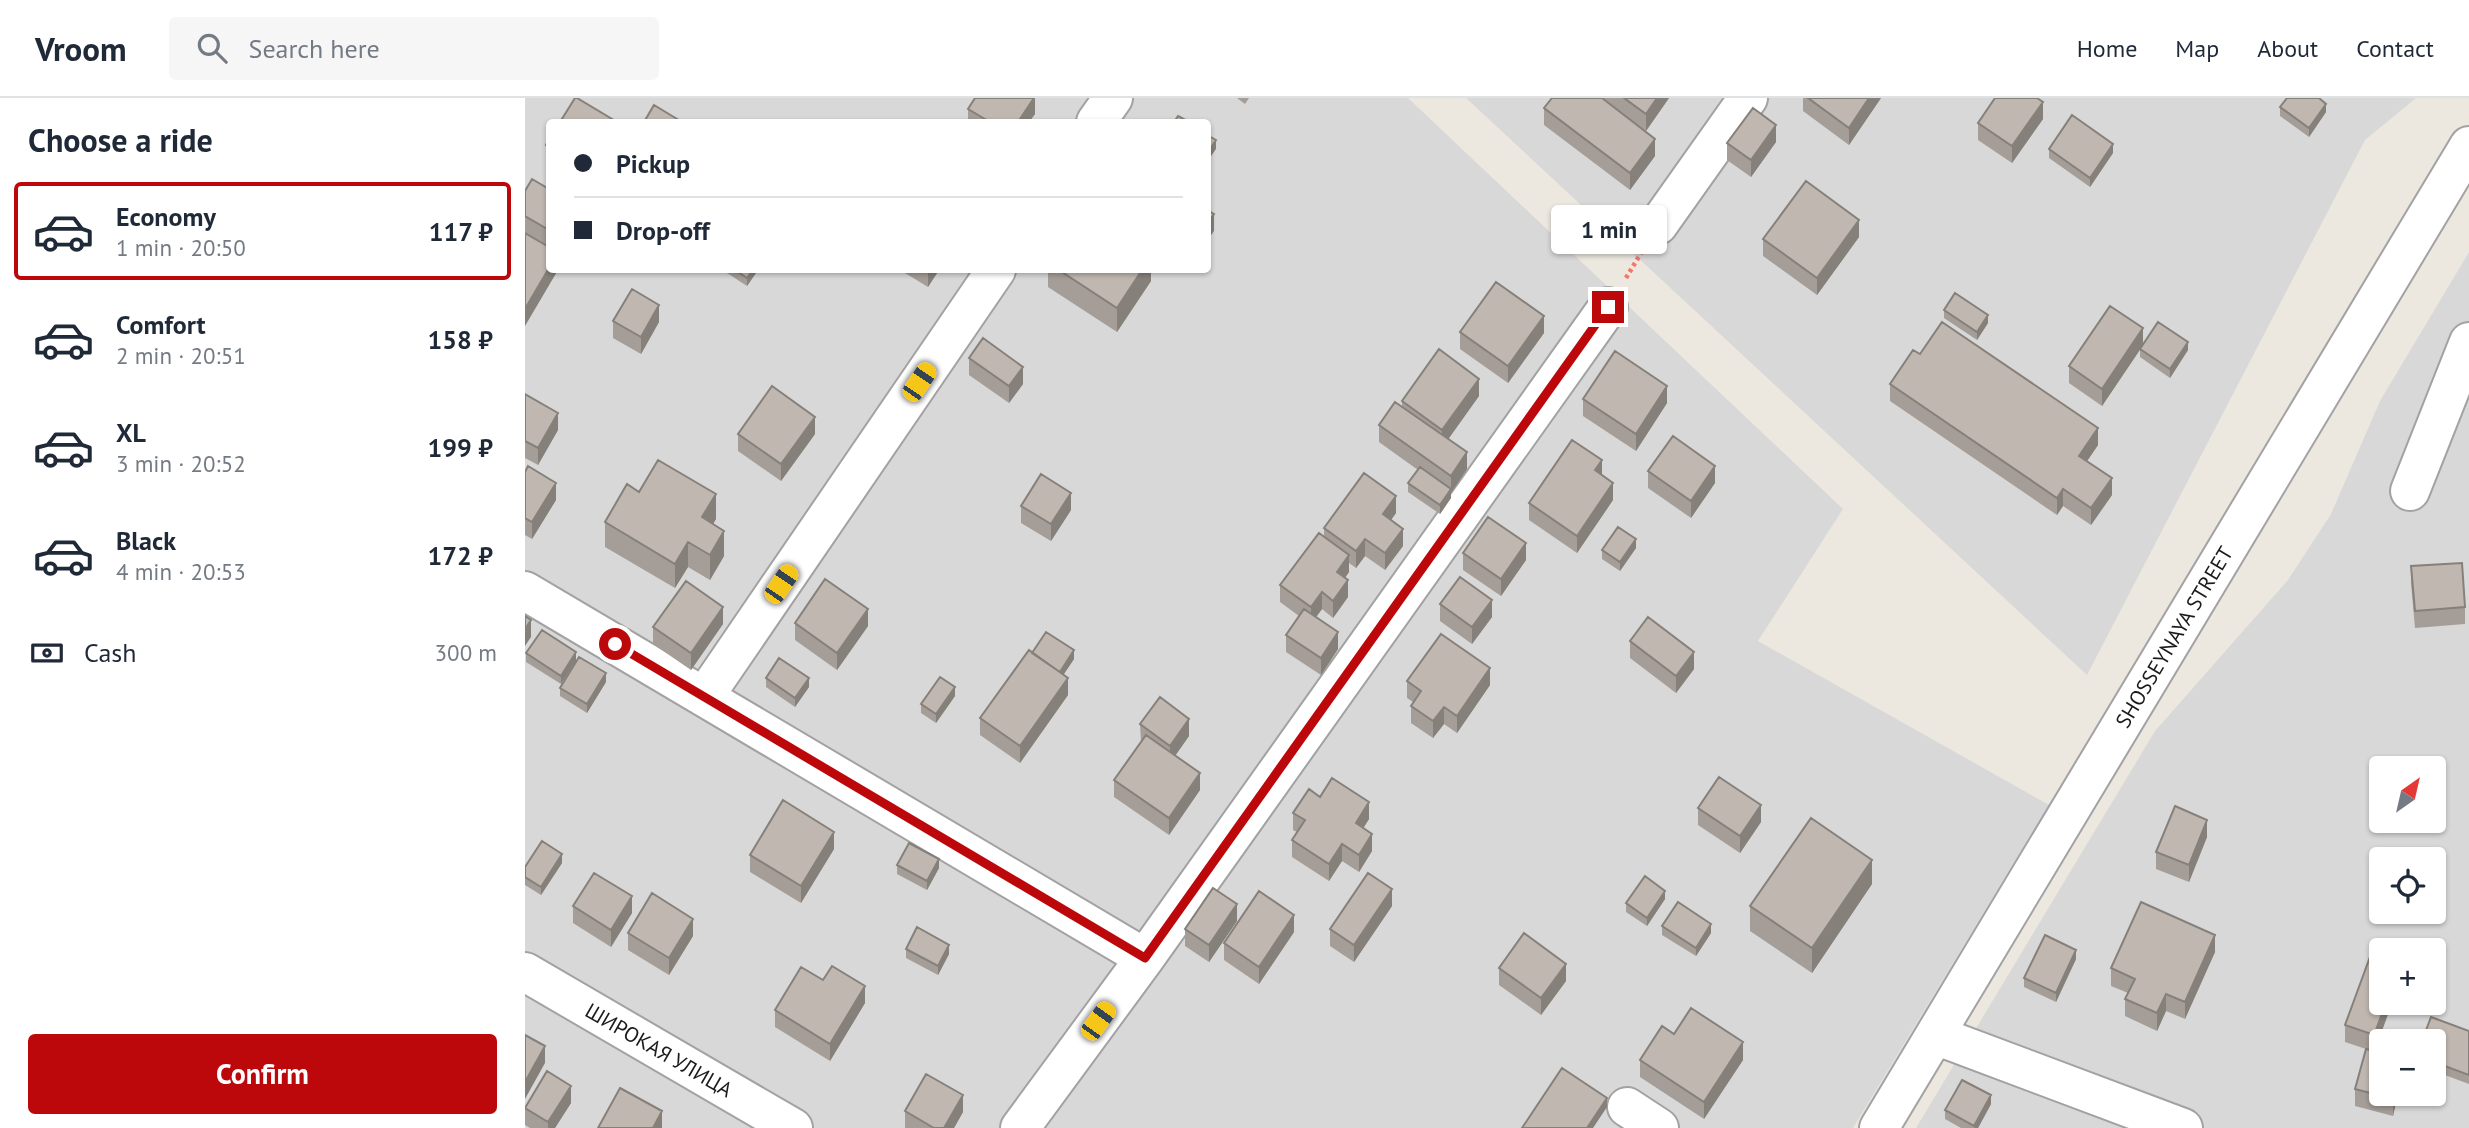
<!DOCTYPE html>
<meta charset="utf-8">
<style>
:root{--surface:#fff;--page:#f6f6f7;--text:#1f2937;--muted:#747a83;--line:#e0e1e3;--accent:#bd080b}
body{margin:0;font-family:"PT Sans",sans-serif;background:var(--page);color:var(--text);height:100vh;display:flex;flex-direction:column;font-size:26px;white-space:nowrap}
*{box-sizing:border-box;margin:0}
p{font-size:23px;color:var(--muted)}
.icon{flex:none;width:38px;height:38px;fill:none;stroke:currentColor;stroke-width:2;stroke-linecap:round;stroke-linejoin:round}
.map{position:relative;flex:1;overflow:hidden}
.drawer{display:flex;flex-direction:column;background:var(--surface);width:525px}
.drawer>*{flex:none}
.hud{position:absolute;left:21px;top:21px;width:665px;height:154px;border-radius:7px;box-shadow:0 2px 5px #0004;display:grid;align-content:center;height:154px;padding:0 28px;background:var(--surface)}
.needle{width:46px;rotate:34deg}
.buttons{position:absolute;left:1844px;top:658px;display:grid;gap:14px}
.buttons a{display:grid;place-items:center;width:77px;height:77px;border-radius:7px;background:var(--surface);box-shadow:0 2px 5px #0004;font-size:35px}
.end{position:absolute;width:32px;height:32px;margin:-16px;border:9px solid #bd080b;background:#fff;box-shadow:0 0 0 4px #fff}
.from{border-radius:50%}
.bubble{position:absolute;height:49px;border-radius:7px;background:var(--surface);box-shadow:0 2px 5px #0004;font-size:23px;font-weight:800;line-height:49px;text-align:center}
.car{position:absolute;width:21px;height:42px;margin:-21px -10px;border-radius:9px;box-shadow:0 0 5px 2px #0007;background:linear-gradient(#f5c518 24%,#345 0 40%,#f5c518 0 76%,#345 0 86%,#f5c518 0)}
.hud b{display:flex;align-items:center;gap:24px;height:66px;font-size:26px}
.hud b+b{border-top:2px solid var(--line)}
.hud i{width:18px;height:18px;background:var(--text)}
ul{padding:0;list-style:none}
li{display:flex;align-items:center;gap:21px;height:98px;margin:0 14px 10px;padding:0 14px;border:4px solid transparent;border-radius:7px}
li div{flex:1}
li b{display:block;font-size:26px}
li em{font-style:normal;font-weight:800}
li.selected{border-color:var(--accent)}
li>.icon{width:63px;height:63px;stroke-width:1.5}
h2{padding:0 28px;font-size:32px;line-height:84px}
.pay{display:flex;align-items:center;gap:18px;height:77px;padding:0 28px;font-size:26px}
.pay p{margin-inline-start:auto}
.action{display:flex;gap:14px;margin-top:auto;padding:14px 28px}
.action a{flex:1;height:80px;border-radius:7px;background:var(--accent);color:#fff;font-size:28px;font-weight:800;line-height:80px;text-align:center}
header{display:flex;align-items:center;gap:42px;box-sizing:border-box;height:98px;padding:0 35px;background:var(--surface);border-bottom:2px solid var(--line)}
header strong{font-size:33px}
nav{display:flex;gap:38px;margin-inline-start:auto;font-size:24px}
.search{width:490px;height:63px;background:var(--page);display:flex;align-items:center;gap:18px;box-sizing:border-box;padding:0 24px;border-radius:7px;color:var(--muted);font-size:26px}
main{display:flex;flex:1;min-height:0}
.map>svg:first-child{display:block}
.residential{fill:#d9d8d8;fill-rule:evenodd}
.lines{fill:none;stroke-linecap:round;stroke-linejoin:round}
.minor-casing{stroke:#a2a2a2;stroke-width:42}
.path{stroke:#f3766a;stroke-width:4.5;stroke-dasharray:3.5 3.5;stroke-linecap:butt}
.minor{stroke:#fff;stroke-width:38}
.wall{fill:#a59d97}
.shaded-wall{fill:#86807b}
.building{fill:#c0b7b0;stroke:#86807b;stroke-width:2}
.route{stroke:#bd080b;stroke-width:9}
.labels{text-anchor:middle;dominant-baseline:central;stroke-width:7;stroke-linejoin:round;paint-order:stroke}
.street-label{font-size:21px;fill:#1b1b1b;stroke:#fff}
</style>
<header>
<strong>Vroom</strong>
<div class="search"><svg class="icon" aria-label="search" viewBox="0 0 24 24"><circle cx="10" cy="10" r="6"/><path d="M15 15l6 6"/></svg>Search here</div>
<nav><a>Home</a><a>Map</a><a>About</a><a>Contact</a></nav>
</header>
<main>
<section class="drawer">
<h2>Choose a ride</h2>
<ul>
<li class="selected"><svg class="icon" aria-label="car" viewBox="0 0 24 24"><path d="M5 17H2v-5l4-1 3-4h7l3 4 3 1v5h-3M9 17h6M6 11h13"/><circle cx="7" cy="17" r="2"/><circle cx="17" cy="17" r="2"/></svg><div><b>Economy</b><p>1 min · 20:50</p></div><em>117 ₽</em></li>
<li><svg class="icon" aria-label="car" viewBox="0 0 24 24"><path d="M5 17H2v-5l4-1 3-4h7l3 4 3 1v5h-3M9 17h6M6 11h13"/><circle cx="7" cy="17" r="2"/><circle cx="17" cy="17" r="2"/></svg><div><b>Comfort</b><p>2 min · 20:51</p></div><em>158 ₽</em></li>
<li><svg class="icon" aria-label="car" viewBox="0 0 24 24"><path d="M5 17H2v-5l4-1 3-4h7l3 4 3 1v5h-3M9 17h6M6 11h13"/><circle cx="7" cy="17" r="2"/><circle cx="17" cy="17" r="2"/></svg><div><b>XL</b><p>3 min · 20:52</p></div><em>199 ₽</em></li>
<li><svg class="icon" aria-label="car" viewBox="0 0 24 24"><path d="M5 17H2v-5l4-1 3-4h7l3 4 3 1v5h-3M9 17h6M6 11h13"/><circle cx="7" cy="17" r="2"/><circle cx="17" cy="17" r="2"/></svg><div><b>Black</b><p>4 min · 20:53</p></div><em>172 ₽</em></li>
</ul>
<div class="pay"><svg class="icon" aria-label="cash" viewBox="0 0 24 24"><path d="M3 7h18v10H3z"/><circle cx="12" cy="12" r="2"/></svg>Cash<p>300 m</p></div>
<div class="action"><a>Confirm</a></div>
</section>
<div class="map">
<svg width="1944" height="1030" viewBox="0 0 1944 1030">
<rect width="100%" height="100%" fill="#ece8e0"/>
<path class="residential" d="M0,0H883L1318,411L1233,543L1524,707L1328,1030H0ZM24,24H682V172H24Z
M941,0H1891L1840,42L1562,577Z
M1944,154V1030H1391L1630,633L1763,482L1806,416L1855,303ZM1857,670H1909V723H1857ZM1857,761H1909V814H1857ZM1857,852H1909V905H1857ZM1857,943H1909V996H1857Z"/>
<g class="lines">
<g class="minor-casing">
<path id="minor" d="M571,24L588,0
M1133,127L1223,0
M1885,393L1944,244
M0,493L620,860L1083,209
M179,599L471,172
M0,874L268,1030
M1410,937L1658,1030
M1102,1009L1134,1030
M495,1030L620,860
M1354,1030L1944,48"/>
</g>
<path class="path" d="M1101,180L1116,155"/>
<use href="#minor" class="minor"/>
</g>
<path class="wall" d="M510,0V16L504,24H443V11Z
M712,0H724L720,6Z
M1027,0H1144L1121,33L1104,21L1130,58L1105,92L1019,27V10Z
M1278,0H1356L1324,47L1278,13Z
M1755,9L1801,14L1784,39L1755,18Z
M1518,21L1487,65L1453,42V25Z
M24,41V67L21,64V47Z
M1251,44L1226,79L1202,62V45Z
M1524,51L1588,55L1565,89L1524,60Z
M24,91V149L0,135V93Z
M1334,139L1292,197L1238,158V141Z
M202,172H233L222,188L202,175Z
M375,172H414L403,189Z
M523,172H626V183L592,234L523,189Z
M1419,212L1463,225L1452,242L1419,220Z
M88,223L134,224L116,256L88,240Z
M935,234L1019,235L983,285L935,251Z
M1618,246L1663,252L1645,280L1615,259V252L1577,308L1544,285V268Z
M1395,256L1573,347L1562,363L1587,397L1566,427L1538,408L1532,417L1365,303V286Z
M444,260L498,286L484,305L444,277Z
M0,296L33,332L13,367L0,360Z
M954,298L923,341L942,371L926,395V400L915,416L883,394V385L893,372L854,344V327L877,309V303Z
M1058,301L1142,305L1111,353L1058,318Z
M213,336H290L256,383L213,353Z
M1123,373L1190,385L1166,420L1123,390Z
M0,374L31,402L7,441L0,437Z
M1077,377L1088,402L1052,455L1004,422V405Z
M114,394L191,421L188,426L199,458L185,482L163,469L150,490L80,449V424Z
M496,408L546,412L526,443L496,425Z
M871,415L866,422L878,448L860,472L840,458L831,470L824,465V474L820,480L823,499L808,520L797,511L791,519L813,551L796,577L761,554V537L774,518L755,504V487L799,439V430Z
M1111,450L1095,473L1077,461V452Z
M938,455L1001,462L976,498L938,472Z
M1886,468L1940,509V526L1890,530L1886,485Z
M915,506L967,519L947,546L915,523Z
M270,525L343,528L312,572L270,542Z
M198,526L166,572L128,546V529Z
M1105,543L1169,571L1151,595L1105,560Z
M1,555L51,563L81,584L62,615L35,598V590L51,563L36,586L1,564Z
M507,555L549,561L538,577L543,597L495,665L455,637V620Z
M241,580L284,589L270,609L241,589Z
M882,583L965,587L932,635L919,626L908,640L886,625V608L888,604L882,600Z
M430,598L411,625L396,615V606Z
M615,626L664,638L650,658L675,692L644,737L589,699V682L616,644Z
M795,699L844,721L838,730L847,753L834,774L817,763L804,783L767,759V742L772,734L768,732V715Z
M1173,710L1236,724L1215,755L1173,727Z
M1682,739L1664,784L1631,771V754Z
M309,751L276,805L225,774V757Z
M37,765L16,797L0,787V769Z
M372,767L414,770L402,792L372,776Z
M1347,786L1287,875L1225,833V808Z
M1140,801L1122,828L1101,814V805Z
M48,808L107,815L86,849L48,825Z
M867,808L829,864L805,848V831Z
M712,823L684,864L660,848V831Z
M1137,828L1186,835L1171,858L1137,837Z
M769,834L734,886L699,862V845Z
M103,835L168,838L144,877L103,852Z
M381,851L424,856L413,877L381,860Z
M1690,854L1660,921L1641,913L1632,933L1600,918V901L1603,895L1586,888V870Z
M1551,861L1531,904L1499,889V880Z
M974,870L1041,883L1016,917L974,887Z
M298,882L340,905L305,963L250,929V912Z
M1857,905H1867L1850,953L1857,996H1873L1868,1018L1830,1008V991L1841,951L1820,944V927Z
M1944,933V986L1909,973V943Z
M1149,936L1218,962L1179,1021L1115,979V962Z
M46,1005L30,1030H5L0,1027V1008Z
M1466,1006L1453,1030H1436L1420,1021V1012Z
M380,1013L438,1014L429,1030H380Z"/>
<path class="shaded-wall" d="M509,0H510V16L504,24H493Z
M1132,0H1144L1121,33V16Z
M1344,0H1356L1324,47V30Z
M1518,4V21L1487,65V48Z
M1801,6V14L1784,39V30Z
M1251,27V44L1226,79V62Z
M1130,41V58L1105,92V75Z
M691,42V51L682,64V56Z
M1588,46V55L1565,89V80Z
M689,116V133L682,143V126Z
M1334,122V139L1292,197V180Z
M24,170V172H33L0,228V211Z
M228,172H233L222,188V180Z
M403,172H414L403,189Z
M617,172H626V183L592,234V210Z
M134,207V224L116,256V239Z
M1463,217V225L1452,242V234Z
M1019,218V235L983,285V268Z
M1618,230V247L1577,308V291Z
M1663,244V252L1645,280V271Z
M498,269V286L484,305V288Z
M954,281V298L917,350V332Z
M1142,288V305L1111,353V336Z
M33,315V332L13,367V350Z
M290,319V336L256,383V366Z
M1573,330V347L1554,375V358Z
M942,354V371L926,395V400L915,416V407L926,391V378Z
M1077,362V379L1070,372Z
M1190,368V385L1166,420V403Z
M1587,380V397L1566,427V410Z
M31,385V402L7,441V424Z
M1088,385V402L1052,455V438Z
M1538,391V408L1532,417V400Z
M546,395V412L526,443V426Z
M191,396V421L177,444V419Z
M871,398V415L858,433V416Z
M878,431V448L860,472V455Z
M199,433V458L185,482V457Z
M840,441V458L831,470V453Z
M1111,441V450L1095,473V464Z
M163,444V469L150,490V466Z
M1001,445V462L976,498V481Z
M824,457V474L812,491V474Z
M823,482V499L808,520V503Z
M797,494V511L786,526V509Z
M967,502V519L947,546V529Z
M198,509V526L166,572V555Z
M343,511V528L312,572V555Z
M6,522V539L0,548V531Z
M813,534V551L796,577V560Z
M549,552V561L533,585V577Z
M51,554V563L36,586V578Z
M1169,554V571L1151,595V578Z
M965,570V587L932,635V618Z
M81,575V584L62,615V606Z
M284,580V589L270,609V600Z
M543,580V597L495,665V648Z
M430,589V598L411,625V616Z
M919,609V626L908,640V623Z
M664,621V638L645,665V648Z
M675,675V692L644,737V720Z
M844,704V721L831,742V725Z
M1236,707V724L1215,755V738Z
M1682,722V739L1664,784V767Z
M309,734V751L276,805V788Z
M847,736V753L834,774V757Z
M817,746V763L804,783V766Z
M37,756V765L16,797V789Z
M414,761V770L402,792V783Z
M1347,762V786L1287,875V850Z
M867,791V808L829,864V847Z
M1140,793V801L1122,828V820Z
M107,798V815L86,849V832Z
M712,806V823L684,864V847Z
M769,817V834L734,886V869Z
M168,821V838L144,877V860Z
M1186,826V835L1171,858V850Z
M1690,837V854L1660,921V904Z
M424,847V856L413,877V868Z
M1551,852V861L1531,904V895Z
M1041,866V883L1016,917V900Z
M340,888V905L305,963V946Z
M1641,896V913L1632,933V915Z
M1861,905H1867L1849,954V937Z
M1218,944V962L1179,1021V1004Z
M20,948V965L0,1001V984Z
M46,988V1005L30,1030H23V1024Z
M1869,996H1873L1868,1018V1001Z
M438,997V1014L429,1030H419Z
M1466,997V1006L1453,1030H1449Z
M1082,1000V1009L1068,1030H1062Z
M137,1013V1030H128Z"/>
<path class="building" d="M50,0H52L92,24H35Z
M450,0H509L493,24H465L443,11Z
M1027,0H1077L1130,41L1105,75L1019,10Z
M1099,0H1132L1121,16Z
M1283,0H1344L1324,30Z
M1470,0H1512L1518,4L1487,48L1453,25Z
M1762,0H1794L1801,6L1784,30L1755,9Z
M129,7L157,24H119Z
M1228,10L1251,27L1226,62L1202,45Z
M1547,17L1588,46L1565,80L1524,51Z
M653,18L664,24H649Z
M682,37L691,42L682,56Z
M24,41V50L21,47Z
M7,81L24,91V132L0,118V93Z
M1281,83L1334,122L1292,180L1238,141Z
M682,112L689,116L682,126Z
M0,135L24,149V170L0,211Z
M210,172H228L222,180Z
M534,172H617L592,210Z
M971,184L1019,218L983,268L935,234Z
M107,191L134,207L116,239L88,223Z
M1430,195L1463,217L1452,234L1419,212Z
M1585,208L1618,230L1577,291L1544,268Z
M1417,224L1573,330L1554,358L1587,380L1566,410L1538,391L1532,400L1365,286L1388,252L1395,256Z
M1633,224L1663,244L1645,271L1615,251Z
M458,240L498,269L484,288L444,260Z
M914,251L954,281L917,332L877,303Z
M1090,253L1142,288L1111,336L1058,301Z
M247,288L290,319L256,366L213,336Z
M0,296L33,315L13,350L0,343Z
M870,304L942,354L926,378L854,327Z
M1148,338L1190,368L1166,403L1123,373Z
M1047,342L1077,362L1070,372L1088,385L1052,438L1004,405Z
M133,362L191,396L177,419L199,433L185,457L163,444L150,466L80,424L102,386L114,394Z
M3,368L31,385L7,424L0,420V374Z
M895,369L926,391L915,407L883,385Z
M839,375L871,398L858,416L878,431L860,455L840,441L831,453L799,430Z
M516,376L546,395L526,426L496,408Z
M963,419L1001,445L976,481L938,455Z
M1093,429L1111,441L1095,464L1077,452Z
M794,435L824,457L812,474L823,482L808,503L797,494L786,509L755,487Z
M1937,465L1940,509L1890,513L1886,468Z
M935,479L967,502L947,529L915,506Z
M300,481L343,511L312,555L270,525Z
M161,483L198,509L166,555L128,529Z
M779,511L813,534L796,560L761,537Z
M0,518L6,522L0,531Z
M1123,519L1169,554L1151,578L1105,543Z
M17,532L51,554L36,578L1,555Z
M521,534L549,552L535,574L507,555Z
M916,536L965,570L932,618L919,609L908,623L886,608L896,593L882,583Z
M504,552L543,580L495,648L455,620Z
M54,559L81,575L62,606L35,590Z
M254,560L284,580L270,600L241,580Z
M415,579L430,589L411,616L396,606Z
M635,599L664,621L645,648L615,626Z
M621,637L675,675L644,720L589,682Z
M1194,679L1236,707L1215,738L1173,710Z
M807,680L844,704L831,725L847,736L834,757L817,746L804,766L767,742L780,722L768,715L784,691L795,699Z
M258,702L309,734L276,788L225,757Z
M1650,708L1682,722L1664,767L1631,754Z
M1286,720L1347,762L1287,850L1225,808Z
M17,743L37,756L16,789L0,779V769Z
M384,745L414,761L402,783L372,767Z
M69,775L107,798L86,832L48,808Z
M843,775L867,791L829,847L805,831Z
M1120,778L1140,793L1122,820L1101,805Z
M688,790L712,806L684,847L660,831Z
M734,793L769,817L734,869L699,845Z
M127,795L168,821L144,860L103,835Z
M1153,804L1186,826L1171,850L1137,828Z
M1616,804L1690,837L1660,904L1641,896L1632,915L1600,901L1610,881L1586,870Z
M392,829L424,847L413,868L381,851Z
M999,835L1041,866L1016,900L974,870Z
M1520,837L1551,852L1531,895L1499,880Z
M1849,848L1861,852H1857V905H1861L1849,937L1820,927Z
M307,868L340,888L305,946L250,912L276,869L298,882Z
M1166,910L1218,944L1179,1004L1115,962L1137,928L1149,936Z
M1906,919L1944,933V977L1909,964V943H1897Z
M0,937L20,948L0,984Z
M1841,951L1857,955V996H1869L1868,1001L1830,991Z
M1037,970L1082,1000L1062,1030H997Z
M22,973L46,988L23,1024L0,1010Z
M401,976L438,997L419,1030H409L380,1013Z
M1437,982L1466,997L1449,1028L1420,1012Z
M95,990L137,1013L128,1030H73Z"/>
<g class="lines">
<path class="route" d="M90,546L620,860L1083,209"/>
</g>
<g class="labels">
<g class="street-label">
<text transform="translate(1649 539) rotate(-59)">SHOSSEYNAYA STREET</text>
<text transform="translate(134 952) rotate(30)">ШИРОКАЯ УЛИЦА</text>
</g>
</g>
</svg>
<div class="buttons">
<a><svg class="needle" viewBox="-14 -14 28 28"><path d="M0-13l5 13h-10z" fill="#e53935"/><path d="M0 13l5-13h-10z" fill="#747a83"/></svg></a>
<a><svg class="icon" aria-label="locate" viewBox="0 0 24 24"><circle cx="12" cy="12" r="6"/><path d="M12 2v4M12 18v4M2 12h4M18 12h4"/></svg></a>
<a>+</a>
<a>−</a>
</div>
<i class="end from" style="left:90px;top:546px"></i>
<i class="end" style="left:1083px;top:209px"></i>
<div class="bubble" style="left:1026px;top:107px;width:116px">1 min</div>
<i class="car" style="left:394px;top:284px;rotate:34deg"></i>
<i class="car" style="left:256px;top:486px;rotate:34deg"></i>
<i class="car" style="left:573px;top:923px;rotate:36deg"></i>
<div class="hud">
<b><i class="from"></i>Pickup</b>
<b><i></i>Drop-off</b>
</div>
</div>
</main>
